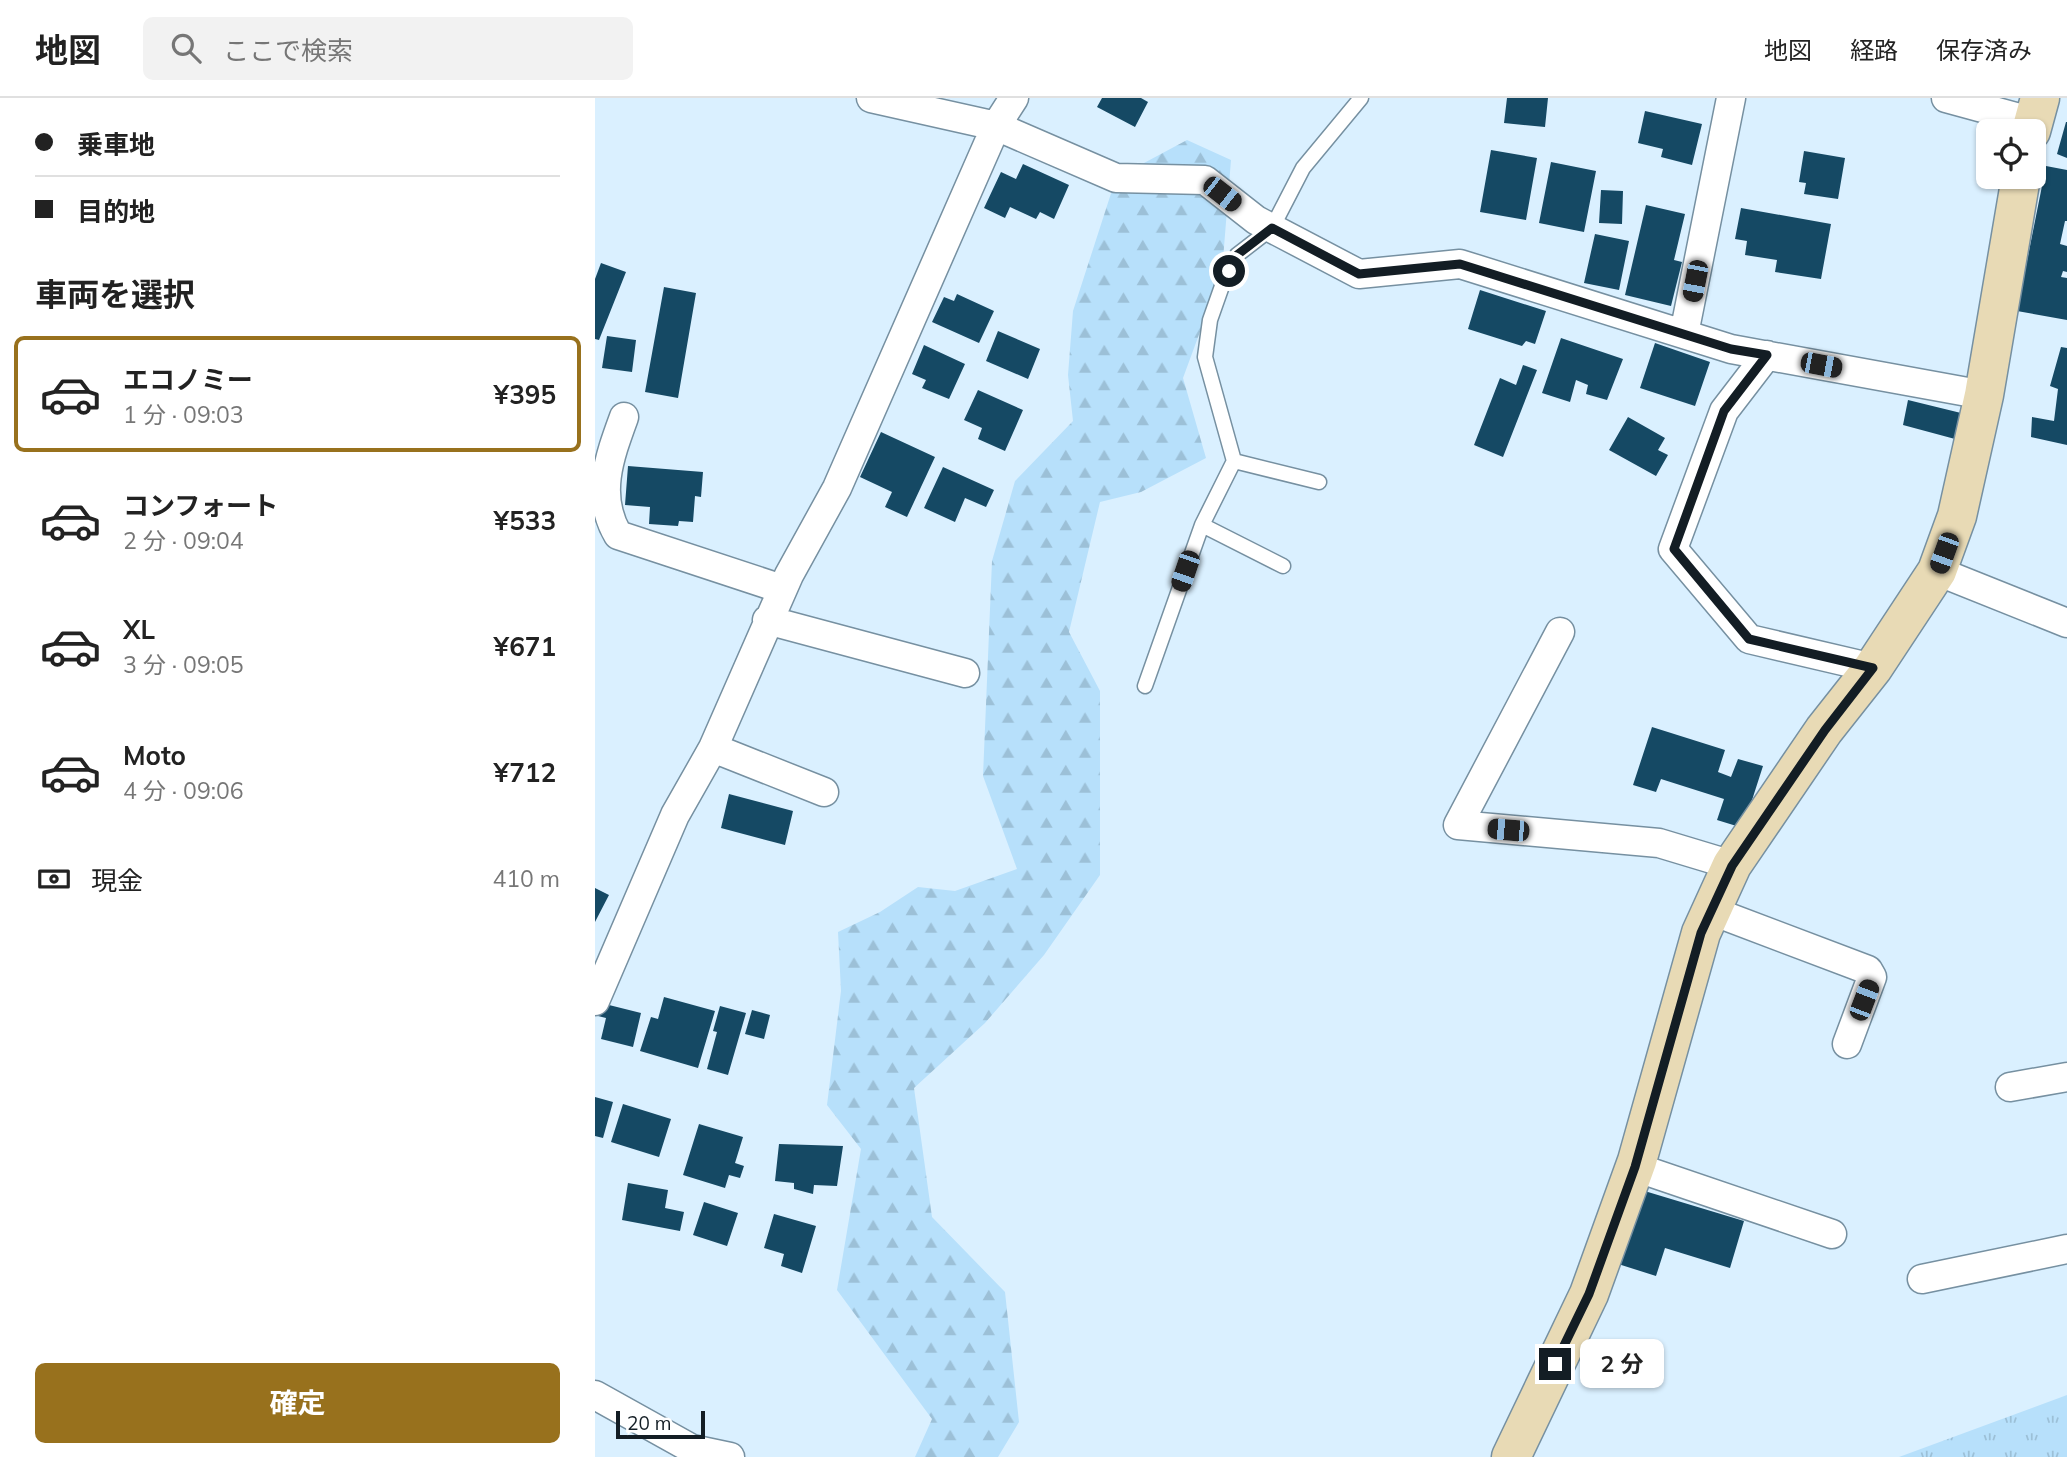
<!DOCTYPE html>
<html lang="ja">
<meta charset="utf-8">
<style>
:root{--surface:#fff;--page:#f2f2f2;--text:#222;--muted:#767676;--line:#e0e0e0;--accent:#98711d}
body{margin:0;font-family:Mulish,"Noto Sans JP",sans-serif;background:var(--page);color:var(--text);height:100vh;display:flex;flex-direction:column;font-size:26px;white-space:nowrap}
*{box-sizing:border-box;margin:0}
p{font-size:23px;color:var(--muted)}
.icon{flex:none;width:38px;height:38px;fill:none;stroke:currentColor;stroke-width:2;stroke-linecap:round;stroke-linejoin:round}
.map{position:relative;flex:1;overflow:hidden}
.sheet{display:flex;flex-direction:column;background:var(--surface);width:595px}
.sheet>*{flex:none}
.banner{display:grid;align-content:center;height:154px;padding:0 35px;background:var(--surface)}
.buttons{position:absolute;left:1381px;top:21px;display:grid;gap:14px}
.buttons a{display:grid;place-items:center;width:70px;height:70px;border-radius:10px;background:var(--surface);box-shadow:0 2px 5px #0004;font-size:35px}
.scale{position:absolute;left:21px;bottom:18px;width:89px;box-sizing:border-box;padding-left:7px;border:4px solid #131d24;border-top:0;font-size:19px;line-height:24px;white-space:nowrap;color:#131d24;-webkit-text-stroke:5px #fff;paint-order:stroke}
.end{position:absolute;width:32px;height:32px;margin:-16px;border:9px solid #131d24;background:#fff;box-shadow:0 0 0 4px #fff}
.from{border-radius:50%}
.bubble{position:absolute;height:49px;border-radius:10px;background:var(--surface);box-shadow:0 2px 5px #0004;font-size:23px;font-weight:700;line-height:49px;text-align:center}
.car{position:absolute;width:21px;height:42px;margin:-21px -10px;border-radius:9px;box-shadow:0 0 5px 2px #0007;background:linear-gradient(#222 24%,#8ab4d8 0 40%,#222 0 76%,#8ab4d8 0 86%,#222 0)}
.banner b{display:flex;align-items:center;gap:24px;height:66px;font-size:26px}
.banner b+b{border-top:2px solid var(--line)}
.banner i{width:18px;height:18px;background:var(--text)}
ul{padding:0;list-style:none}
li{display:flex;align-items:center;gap:21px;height:116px;margin:0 14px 10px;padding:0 21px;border:4px solid transparent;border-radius:10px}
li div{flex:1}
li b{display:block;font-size:26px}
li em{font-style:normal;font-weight:700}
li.on{border-color:var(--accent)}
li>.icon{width:63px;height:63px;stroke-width:1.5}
h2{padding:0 35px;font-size:32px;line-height:84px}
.pay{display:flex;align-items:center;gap:18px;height:77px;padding:0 35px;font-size:26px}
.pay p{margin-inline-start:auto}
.action{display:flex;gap:14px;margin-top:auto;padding:14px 35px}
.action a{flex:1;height:80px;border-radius:10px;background:var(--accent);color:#fff;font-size:28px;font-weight:700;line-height:80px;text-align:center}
header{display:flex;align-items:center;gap:42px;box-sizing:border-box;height:98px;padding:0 35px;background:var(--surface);border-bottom:2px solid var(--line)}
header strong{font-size:33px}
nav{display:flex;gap:38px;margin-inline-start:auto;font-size:24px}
.search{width:490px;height:63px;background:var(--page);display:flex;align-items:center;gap:18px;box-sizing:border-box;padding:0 24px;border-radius:10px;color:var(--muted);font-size:26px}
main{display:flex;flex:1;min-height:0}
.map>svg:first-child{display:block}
.grass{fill:url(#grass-tufts)}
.forest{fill:url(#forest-firs)}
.building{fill:#154964}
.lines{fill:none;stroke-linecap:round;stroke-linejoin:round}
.lane-casing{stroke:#7690a1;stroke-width:17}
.street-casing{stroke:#7690a1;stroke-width:31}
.secondary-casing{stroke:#7690a1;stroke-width:41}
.lane{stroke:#fff;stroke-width:14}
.street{stroke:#fff;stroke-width:28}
.secondary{stroke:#e8dab5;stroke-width:38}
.route{stroke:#131d24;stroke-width:9}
</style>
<header>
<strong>地図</strong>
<div class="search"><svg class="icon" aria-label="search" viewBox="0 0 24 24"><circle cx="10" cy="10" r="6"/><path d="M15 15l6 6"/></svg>ここで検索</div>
<nav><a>地図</a><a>経路</a><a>保存済み</a></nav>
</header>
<main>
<section class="sheet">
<div class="banner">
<b><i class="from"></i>乗車地</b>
<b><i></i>目的地</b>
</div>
<h2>車両を選択</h2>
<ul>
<li class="on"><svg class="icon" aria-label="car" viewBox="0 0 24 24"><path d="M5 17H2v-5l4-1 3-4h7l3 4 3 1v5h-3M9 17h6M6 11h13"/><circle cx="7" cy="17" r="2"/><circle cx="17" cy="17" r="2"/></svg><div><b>エコノミー</b><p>1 分 · 09:03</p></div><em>¥395</em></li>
<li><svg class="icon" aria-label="car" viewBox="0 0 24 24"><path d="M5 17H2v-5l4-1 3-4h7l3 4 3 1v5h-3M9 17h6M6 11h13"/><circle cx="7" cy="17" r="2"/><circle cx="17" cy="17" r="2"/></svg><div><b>コンフォート</b><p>2 分 · 09:04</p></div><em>¥533</em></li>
<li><svg class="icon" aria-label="car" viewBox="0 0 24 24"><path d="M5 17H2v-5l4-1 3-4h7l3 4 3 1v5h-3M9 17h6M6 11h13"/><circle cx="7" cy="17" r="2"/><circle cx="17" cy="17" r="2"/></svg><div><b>XL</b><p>3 分 · 09:05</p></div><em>¥671</em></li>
<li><svg class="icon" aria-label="car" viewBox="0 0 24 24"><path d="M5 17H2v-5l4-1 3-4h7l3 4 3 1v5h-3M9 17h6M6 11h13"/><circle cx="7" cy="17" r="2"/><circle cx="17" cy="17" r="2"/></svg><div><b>Moto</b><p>4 分 · 09:06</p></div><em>¥712</em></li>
</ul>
<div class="pay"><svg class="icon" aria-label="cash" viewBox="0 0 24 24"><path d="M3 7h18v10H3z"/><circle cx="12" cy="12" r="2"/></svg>現金<p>410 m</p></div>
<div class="action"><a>確定</a></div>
</section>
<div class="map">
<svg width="1472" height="1359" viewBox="0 0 1472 1359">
<defs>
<pattern id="grass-tufts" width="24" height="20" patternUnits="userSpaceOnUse" patternTransform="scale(1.75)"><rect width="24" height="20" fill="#b7e0fb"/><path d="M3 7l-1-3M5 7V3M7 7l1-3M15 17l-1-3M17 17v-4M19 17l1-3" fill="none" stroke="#9cc0d7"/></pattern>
<pattern id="forest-firs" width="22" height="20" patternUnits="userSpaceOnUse" patternTransform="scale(1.75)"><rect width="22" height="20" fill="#b7e0fb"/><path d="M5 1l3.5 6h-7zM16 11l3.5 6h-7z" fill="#9cc0d7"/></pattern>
</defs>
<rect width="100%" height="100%" fill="#daf0ff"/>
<path class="grass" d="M1472,1297V1359H1304Z"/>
<path class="forest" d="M592,42L636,62L627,174L588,280L611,360L546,394L505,404L474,534L505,593V777L449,857L390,925L319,990L337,1119L410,1194L424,1324L403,1359H320L337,1321L242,1192L266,1051L232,1007L246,893L243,834L285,814L323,789L360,793L422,771L388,678L397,463L420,383L478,323L473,277L478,213L521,80Z"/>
<path class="building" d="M507,0H546L553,4L540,29L502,9Z
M912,0H953L950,29L909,25Z
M1050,13L1107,26L1097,67L1066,59L1068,51L1043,45Z
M1471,24H1472V60L1462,56Z
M896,52L942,60L931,122L885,114Z
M1209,53L1250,60L1243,101L1209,96L1211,85L1204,84Z
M956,64L1001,73L989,134L944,125Z
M428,66L474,87L459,121L445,114L441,121L415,109L410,120L389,110L406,74L421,81Z
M1451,68L1472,72V123H1470L1465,146L1472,148V174L1468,173L1466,179L1472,180V222L1422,213Z
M1006,92L1028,93L1027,126L1004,125Z
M1051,107L1090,116L1079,162L1087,164L1076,208L1030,197Z
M1146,110L1236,126L1226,181L1180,174L1182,162L1150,157L1152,143L1140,141Z
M1000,136L1034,143L1024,192L989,185Z
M6,165L31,174L4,242L0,241V181Z
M69,189L101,195L83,300L50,294Z
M885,192L951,213L940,246L931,243L927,248L873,231Z
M362,196L399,213L384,245L337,224L349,199L359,203Z
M403,233L445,251L433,281L391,263Z
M12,238L41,242L37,274L7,270Z
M966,240L1028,261L1012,302L991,296L993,287L981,282L975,304L947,295Z
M1060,245L1115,264L1100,308L1045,290Z
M329,247L370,266L354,301L327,290L331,282L317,276Z
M1466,249L1472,250V347L1436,339L1437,319L1459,323L1463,291L1455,288Z
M928,267L942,272L908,359L879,347L905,280L921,287Z
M383,292L428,312L410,353L383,341L387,330L369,322Z
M1313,302L1366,315L1360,341L1308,327Z
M1033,319L1070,340L1063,352L1073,357L1061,378L1014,352Z
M286,334L340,359L312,419L290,409L297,394L265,379Z
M33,368L108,374L106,399L100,398L98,424L84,423L83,428L54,426L55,409L30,407Z
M348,369L399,392L391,409L370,400L360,424L329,410Z
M1057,629L1130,652L1123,674L1136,679L1143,661L1168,668L1148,730L1122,722L1129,701L1066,681L1061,694L1038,687Z
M134,696L198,713L190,747L126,730Z
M0,790L14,797L0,824Z
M69,899L120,913L103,970L45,953L56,919L63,921Z
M6,905L46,915L38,949L6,941L11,920L3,918Z
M125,908L151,915L133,977L112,971L122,934L118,933Z
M157,912L175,917L169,941L150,936Z
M0,999L18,1004L8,1040L0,1038Z
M28,1006L76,1021L64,1059L16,1044Z
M104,1026L148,1039L140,1065L149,1068L145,1080L134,1077L130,1090L88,1077Z
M184,1046L248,1048L242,1088L219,1087L218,1096L199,1091V1085L180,1083Z
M33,1085L73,1092L70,1110L89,1114L85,1133L27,1122Z
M1043,1091L1149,1123L1135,1170L1070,1150L1061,1178L1020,1165Z
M109,1104L143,1115L132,1148L98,1137Z
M179,1116L221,1128L207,1175L186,1168L189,1156L169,1150Z"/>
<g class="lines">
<g class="lane-casing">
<path id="lane" d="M639,363L724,384
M607,427L688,468
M550,588L607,427L639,363L610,259L615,222L627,188L642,157L677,130L708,70L766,0"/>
</g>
<g class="street-casing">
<path id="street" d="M276,0L401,28L521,80L610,82L661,122L764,176L865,166L1136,251L1389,297
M1351,0L1439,24
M1089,236L1136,0
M1172,257L1129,313L1078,451L1154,541L1278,570
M29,319C14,360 0,398 23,437L187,491
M1342,473L1472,525
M172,522L370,575
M965,534L863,727L1064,745L1137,767
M118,650L229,694
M1117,813L1273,872L1277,879L1252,946
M0,903L80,717L118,650L194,477L242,390L401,28L419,0
M1415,989L1472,979
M1040,1069L1237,1136
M1327,1181L1472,1151
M0,1297L97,1351L135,1359"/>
</g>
<g class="secondary-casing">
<path id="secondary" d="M1436,33L1445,0
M916,1359L994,1196L1042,1063L1106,835L1137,767L1229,632L1278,570L1342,473L1362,418L1389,297L1426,79"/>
</g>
<use href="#lane" class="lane"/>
<use href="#street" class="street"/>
<use href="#secondary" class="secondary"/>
</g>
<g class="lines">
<path class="route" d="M634,173L642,157L677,130L764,176L865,166L1136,251L1172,257L1129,313L1079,451L1154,541L1278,570L1230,632L1137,768L1106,835L1040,1069L994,1196L960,1266"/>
</g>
</svg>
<div class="buttons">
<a><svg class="icon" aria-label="locate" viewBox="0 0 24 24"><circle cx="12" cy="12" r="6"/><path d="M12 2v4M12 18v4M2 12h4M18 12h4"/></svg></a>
</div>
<div class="scale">20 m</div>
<i class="end from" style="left:634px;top:173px"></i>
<i class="end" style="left:960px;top:1266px"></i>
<div class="bubble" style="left:985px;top:1241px;width:84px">2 分</div>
<i class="car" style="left:627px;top:96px;rotate:128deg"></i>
<i class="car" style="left:1100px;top:183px;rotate:191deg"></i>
<i class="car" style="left:1226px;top:267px;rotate:101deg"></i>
<i class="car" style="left:1349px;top:455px;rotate:200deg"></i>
<i class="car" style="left:590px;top:473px;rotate:199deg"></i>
<i class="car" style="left:913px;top:732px;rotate:275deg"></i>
<i class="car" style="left:1269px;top:902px;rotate:21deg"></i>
</div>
</main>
